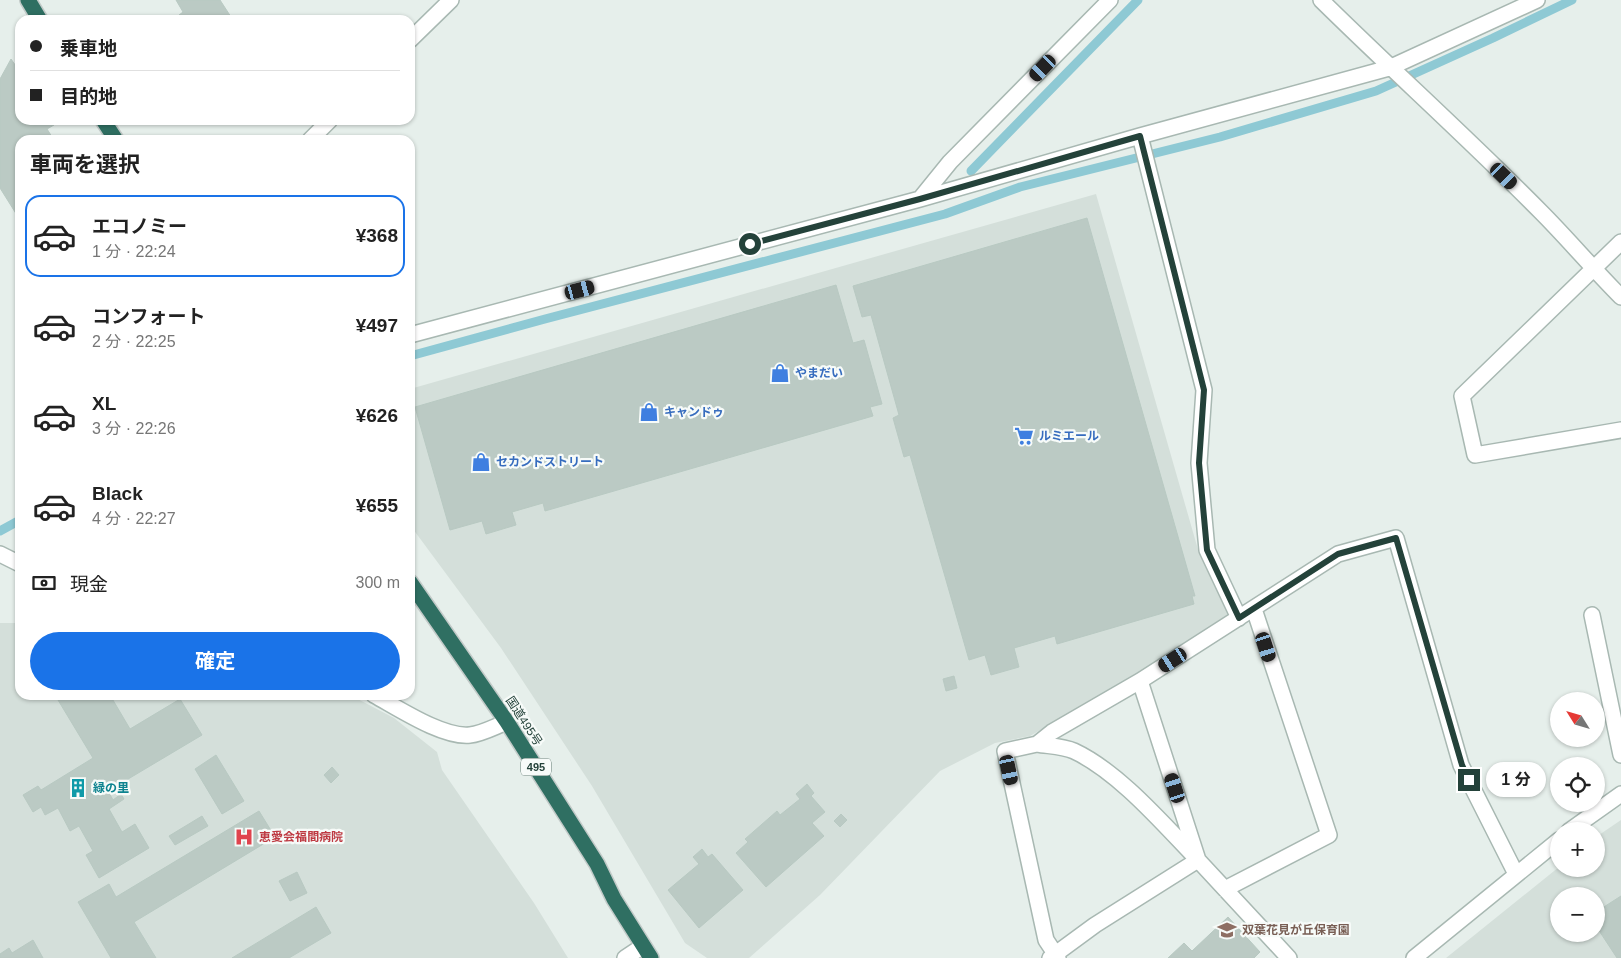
<!DOCTYPE html>
<html lang="ja">
<meta charset="utf-8">
<style>
:root{--surface:#fff;--page:#f2f2f2;--text:#222;--muted:#767676;--line:#e0e0e0;--accent:#1a73e8}
body{margin:0;font-family:Arial,"Noto Sans JP",sans-serif;background:var(--page);color:var(--text);height:100vh;display:flex;flex-direction:column;font-size:19px;white-space:nowrap}
*{box-sizing:border-box;margin:0}
p{font-size:16px;color:var(--muted)}
.icon{flex:none;width:28px;height:28px;fill:none;stroke:currentColor;stroke-width:2;stroke-linecap:round;stroke-linejoin:round}
.map{position:relative;flex:1;overflow:hidden}
.details{position:absolute;left:15px;top:135px;width:400px;height:565px;display:flex;flex-direction:column;background:var(--surface);border-radius:15px;box-shadow:0 1px 4px #0004}
.details>*{flex:none}
.top-card{position:absolute;left:15px;top:15px;width:400px;height:110px;border-radius:15px;box-shadow:0 1px 4px #0004;display:grid;align-content:center;height:110px;padding:0 15px;background:var(--surface)}
.needle{width:32px;rotate:307deg}
.controls{position:absolute;left:1550px;top:692px;display:grid;gap:10px}
.controls a{display:grid;place-items:center;width:55px;height:55px;border-radius:50%;background:var(--surface);box-shadow:0 1px 4px #0004;font-size:25px}
.end{position:absolute;width:22px;height:22px;margin:-11px;border:6px solid #24423a;background:#fff;box-shadow:0 0 0 2px #fff}
.from{border-radius:50%}
.bubble{position:absolute;height:35px;border-radius:18px;background:var(--surface);box-shadow:0 1px 4px #0004;font-size:16px;font-weight:700;line-height:35px;text-align:center}
.car{position:absolute;width:15px;height:30px;margin:-15px -8px;border-radius:6px;box-shadow:0 0 4px 1px #0007;background:linear-gradient(#222 24%,#8ab4d8 0 40%,#222 0 76%,#8ab4d8 0 86%,#222 0)}
.top-card b{display:flex;align-items:center;gap:18px;height:48px;font-size:19px}
.top-card b+b{border-top:1px solid var(--line)}
.top-card i{width:12px;height:12px;background:var(--text)}
ul{padding:0;list-style:none}
li{display:flex;align-items:center;gap:15px;height:82px;margin:0 10px 8px;padding:0 5px;border:2px solid transparent;border-radius:15px}
li div{flex:1}
li b{display:block;font-size:19px}
li em{font-style:normal;font-weight:700}
li.selected{border-color:var(--accent)}
li>.icon{width:45px;height:45px;stroke-width:1.5}
h2{padding:0 15px;font-size:22px;line-height:60px}
.pay{display:flex;align-items:center;gap:12px;height:55px;padding:0 15px;font-size:19px}
.pay p{margin-inline-start:auto}
.cta{display:flex;gap:10px;margin-top:auto;padding:10px 15px}
.cta a{flex:1;height:58px;border-radius:30px;background:var(--accent);color:#fff;font-size:20px;font-weight:700;line-height:58px;text-align:center}
.map>svg:first-child{display:block}
.built{fill:#d4dfda;fill-rule:evenodd}
.lines{fill:none;stroke-linecap:round;stroke-linejoin:round}
.stream{stroke:#8ec9d4;stroke-width:9}
.building{fill:#bbcac4;stroke:#b8c9c2}
.minor-casing{stroke:#a8b8b2;stroke-width:18}
.highway-casing{stroke:#c2cac8;stroke-width:18}
.minor{stroke:#fff;stroke-width:15}
.highway{stroke:#2f6f62;stroke-width:15}
.route{stroke:#24423a;stroke-width:6}
.labels{text-anchor:middle;dominant-baseline:central;stroke-width:4.5;stroke-linejoin:round;paint-order:stroke}
.shield{fill:#f7fbf9;stroke:#637a73;stroke-width:1}
.shield-label{font-size:11px;font-weight:bold;fill:#24423a}
.shop-label{font-size:12px;font-weight:bold;fill:#366cbe;stroke:#f7fbf9;text-anchor:start}
.street-label{font-size:12px;fill:#24423a;stroke:#f7fbf9}
.culture-label{font-size:12px;font-weight:bold;fill:#0d838f;stroke:#f7fbf9;text-anchor:start}
.health-label{font-size:12px;font-weight:bold;fill:#be3a42;stroke:#f7fbf9;text-anchor:start}
.education-label{font-size:12px;font-weight:bold;fill:#785e54;stroke:#f7fbf9;text-anchor:start}
</style>
<div class="map">
<svg width="1621" height="958" viewBox="0 0 1621 958">
<rect width="100%" height="100%" fill="#e6efeb"/>
<path class="built" d="M1096,194L1199,553L1230,615L1133,676L1030,736L995,743L940,771L820,895L749,958H707L685,943L592,786L501,648L410,525V389Z
M0,623H20V695H350L394,718L437,752L442,770L534,903L568,958H0Z
M1621,820V958H1446L1559,867V869H1596V837ZM1559,896H1596V934H1559Z"/>
<g class="lines">
<path class="stream" d="M971,171L1138,0
M410,356L545,319L945,214L1020,187L1220,137L1376,91L1493,38L1572,0
M0,531L20,520"/>
</g>
<path class="building" d="M176,0H220L233,20H183L179,15L183,12Z
M11,59L20,72V120H51L54,125L47,129L54,140H20V220L0,188V79Z
M1087,218L1195,596H1192L1194,604L1057,644L1055,636L1014,648L1019,667L991,675L985,655L969,660L910,455L904,457L893,418L899,415L871,315L862,317L853,286Z
M836,285L853,343L864,340L882,404L870,407L873,416L545,511L543,503L512,512L516,525L486,534L482,521L450,530L415,407Z
M954,676L957,688L946,691L943,679Z
M55,695H110L130,729L180,699L202,735L108,791L113,800L121,794L124,799L109,809L122,832L135,824L149,848L99,878L86,855L93,851L79,826L70,831L58,808L45,815L41,807L33,812L23,795L38,786L41,790L93,758Z
M216,755L244,801L222,814L195,769Z
M332,767L339,775L331,783L324,775Z
M807,784L814,793L811,796L825,812L812,823L824,836L766,887L736,853L748,842L745,839L777,811L780,815L800,799L796,794Z
M259,811L275,837L134,922L156,958H111L78,902L109,884L116,897Z
M841,814L847,820L840,827L834,821Z
M202,816L208,826L175,845L169,836Z
M702,849L708,857L712,854L743,890L699,928L668,890L699,864L693,857Z
M297,872L307,893L290,901L279,881Z
M1621,896V958H1617L1596,926V912Z
M316,907L331,933L289,958H232Z
M1228,917L1260,952L1254,958H1168L1184,943L1192,951Z
M33,940L43,958H0V954L9,948L12,953Z"/>
<g class="lines">
<g class="minor-casing">
<path id="minor" d="M1321,0C1393,71 1469,139 1540,211C1568,239 1593,269 1621,297
M410,40L451,0
M1140,136L1204,390L1199,463L1207,550L1239,618
M310,140L330,120
M920,199L950,162L1110,0
M1621,242L1462,396L1475,455L1621,430
M410,335L920,199L1140,136L1389,68L1537,0
M0,554L20,564
M1592,615L1621,755
M1140,681L1198,860L1289,958
M374,695C398,708 443,738 470,735C482,734 496,726 507,722
M1037,744C1049,746 1063,746 1074,751C1119,772 1164,825 1198,860L1095,925L1050,958
M1569,831L1621,794
M1225,889L1329,835L1254,609
M625,958L643,946
M1058,958L1046,940L1005,751L1037,744L1052,732L1140,681L1338,554L1396,538L1461,765L1516,874
M1414,958L1559,840"/>
</g>
<g class="highway-casing">
<path id="highway" d="M28,0L40,20
M103,120L116,140
M410,582L507,722L597,864L614,899L651,958"/>
</g>
<use href="#minor" class="minor"/>
<use href="#highway" class="highway"/>
</g>
<g class="lines">
<path class="route" d="M750,244L920,199L1140,136L1204,390L1199,463L1207,550L1239,618L1338,554L1396,538L1462,765L1469,780"/>
</g>
<defs>
<g id="shop-bare" transform="scale(1.5)"><path d="M-5-2.5h2.3a2.7 3.5 0 0 1 5.4 0H5L5.5 6h-11ZM-1.5-2.5h3a1.5 2.3 0 0 0-3 0Z" fill="#3f7fe0" stroke="#f7fbf9" stroke-width="2.5" paint-order="stroke"/></g>
<g id="supermarket-bare" transform="scale(1.5)"><path d="M-6-5.5h2.5l.6 2H6L4.5 2H-2.5L-4.4-4H-6ZM-1.5 3.2a1.3 1.3 0 1 0 .1 0ZM3 3.2a1.3 1.3 0 1 0 .1 0Z" fill="#3f7fe0" stroke="#f7fbf9" stroke-width="2.5" paint-order="stroke"/></g>
<g id="building-bare" transform="scale(1.5)"><path d="M-4-6H4V6H1V3H-1V6H-4ZM-2.5-4.3h1.7v1.8h-1.7ZM.8-4.3h1.7v1.8H.8ZM-2.5-1h1.7V.8h-1.7ZM.8-1h1.7V.8H.8Z" fill="#0f9aa8" stroke="#f7fbf9" stroke-width="2.5" paint-order="stroke"/></g>
<g id="hospital-bare" transform="scale(1.5)"><path d="M-5-5h3v3.5h4V-5h3V5h-3V1.5h-4V5h-3Z" fill="#e0444e" stroke="#f7fbf9" stroke-width="2.5" paint-order="stroke"/></g>
<g id="school-bare" transform="scale(1.5)"><path d="M0-5L7-2L0 1L-7-2ZM-4 1L0 2.5L4 1V4Q0 6-4 4Z" fill="#8d6e63" stroke="#f7fbf9" stroke-width="2.5" paint-order="stroke"/></g>
</defs>
<g fill-rule="evenodd">
<use href="#shop-bare" x="780" y="373"/>
<use href="#shop-bare" x="649" y="412"/>
<use href="#supermarket-bare" x="1024" y="436"/>
<use href="#shop-bare" x="481" y="462"/>
<use href="#building-bare" x="78" y="788"/>
<use href="#hospital-bare" x="244" y="837"/>
<use href="#school-bare" x="1227" y="930"/>
</g>
<g class="labels">
<rect class="shield" x="521" y="758.5" width="30" height="17" rx="4"/>
<g class="shield-label">
<text x="536" y="767">495</text>
</g>
<g class="shop-label">
<text x="795" y="373">やまだい</text>
<text x="664" y="412">キャンドゥ</text>
<text x="1039" y="436">ルミエール</text>
<text x="496" y="462">セカンドストリート</text>
</g>
<g class="street-label">
<text transform="translate(524 721) rotate(57)">国道495号</text>
</g>
<g class="culture-label">
<text x="93" y="788">緑の里</text>
</g>
<g class="health-label">
<text x="259" y="837">恵愛会福間病院</text>
</g>
<g class="education-label">
<text x="1242" y="930">双葉花見が丘保育園</text>
</g>
</g>
</svg>
<div class="controls">
<a><svg class="needle" viewBox="-14 -14 28 28"><path d="M0-13l5 13h-10z" fill="#e53935"/><path d="M0 13l5-13h-10z" fill="#767676"/></svg></a>
<a><svg class="icon" aria-label="locate" viewBox="0 0 24 24"><circle cx="12" cy="12" r="6"/><path d="M12 2v4M12 18v4M2 12h4M18 12h4"/></svg></a>
<a>+</a>
<a>−</a>
</div>
<i class="end from" style="left:750px;top:244px"></i>
<i class="end" style="left:1469px;top:780px"></i>
<div class="bubble" style="left:1486px;top:762px;width:60px">1 分</div>
<i class="car" style="left:1043px;top:68px;rotate:224deg"></i>
<i class="car" style="left:1504px;top:176px;rotate:134deg"></i>
<i class="car" style="left:580px;top:290px;rotate:75deg"></i>
<i class="car" style="left:1266px;top:647px;rotate:162deg"></i>
<i class="car" style="left:1173px;top:660px;rotate:237deg"></i>
<i class="car" style="left:1009px;top:770px;rotate:168deg"></i>
<i class="car" style="left:1175px;top:788px;rotate:342deg"></i>
<div class="top-card">
<b><i class="from"></i>乗車地</b>
<b><i></i>目的地</b>
</div>
<section class="details">
<h2>車両を選択</h2>
<ul>
<li class="selected"><svg class="icon" aria-label="car" viewBox="0 0 24 24"><path d="M5 17H2v-5l4-1 3-4h7l3 4 3 1v5h-3M9 17h6M6 11h13"/><circle cx="7" cy="17" r="2"/><circle cx="17" cy="17" r="2"/></svg><div><b>エコノミー</b><p>1 分 · 22:24</p></div><em>¥368</em></li>
<li><svg class="icon" aria-label="car" viewBox="0 0 24 24"><path d="M5 17H2v-5l4-1 3-4h7l3 4 3 1v5h-3M9 17h6M6 11h13"/><circle cx="7" cy="17" r="2"/><circle cx="17" cy="17" r="2"/></svg><div><b>コンフォート</b><p>2 分 · 22:25</p></div><em>¥497</em></li>
<li><svg class="icon" aria-label="car" viewBox="0 0 24 24"><path d="M5 17H2v-5l4-1 3-4h7l3 4 3 1v5h-3M9 17h6M6 11h13"/><circle cx="7" cy="17" r="2"/><circle cx="17" cy="17" r="2"/></svg><div><b>XL</b><p>3 分 · 22:26</p></div><em>¥626</em></li>
<li><svg class="icon" aria-label="car" viewBox="0 0 24 24"><path d="M5 17H2v-5l4-1 3-4h7l3 4 3 1v5h-3M9 17h6M6 11h13"/><circle cx="7" cy="17" r="2"/><circle cx="17" cy="17" r="2"/></svg><div><b>Black</b><p>4 分 · 22:27</p></div><em>¥655</em></li>
</ul>
<div class="pay"><svg class="icon" aria-label="cash" viewBox="0 0 24 24"><path d="M3 7h18v10H3z"/><circle cx="12" cy="12" r="2"/></svg>現金<p>300 m</p></div>
<div class="cta"><a>確定</a></div>
</section>
</div>
